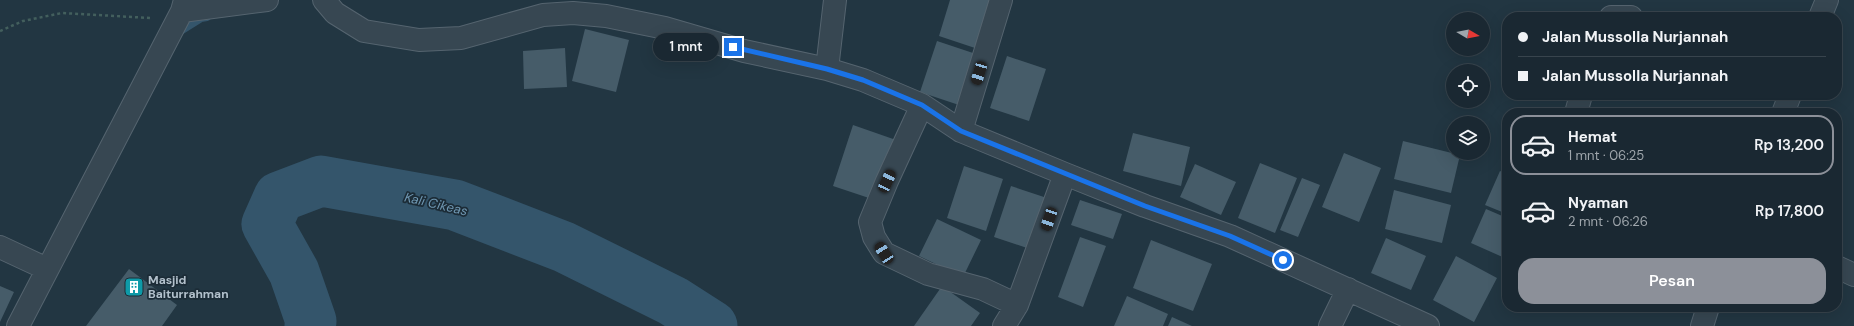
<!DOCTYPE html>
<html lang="id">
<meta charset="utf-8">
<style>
:root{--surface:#1a2832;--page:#23303a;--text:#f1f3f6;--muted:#9fa6ac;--line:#38444d;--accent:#8c9099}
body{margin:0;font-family:"DM Sans",sans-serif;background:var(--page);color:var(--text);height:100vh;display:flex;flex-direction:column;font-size:15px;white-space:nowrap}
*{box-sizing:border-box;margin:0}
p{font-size:13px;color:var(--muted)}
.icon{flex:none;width:22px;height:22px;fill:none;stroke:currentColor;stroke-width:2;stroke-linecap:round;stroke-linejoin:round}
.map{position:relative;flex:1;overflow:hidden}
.drawer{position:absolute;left:1502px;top:108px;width:340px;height:204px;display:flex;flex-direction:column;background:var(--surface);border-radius:16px;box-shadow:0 4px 16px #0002,0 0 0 1px var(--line)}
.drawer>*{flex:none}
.guide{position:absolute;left:1502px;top:12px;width:340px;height:88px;border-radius:16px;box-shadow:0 4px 16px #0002,0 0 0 1px var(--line);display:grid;align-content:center;height:88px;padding:0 16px;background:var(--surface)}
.needle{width:26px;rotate:100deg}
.buttons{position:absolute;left:1446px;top:12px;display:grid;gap:8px}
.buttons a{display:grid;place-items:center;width:44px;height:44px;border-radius:50%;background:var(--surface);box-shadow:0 4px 16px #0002,0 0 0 1px var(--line);font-size:20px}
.end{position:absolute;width:18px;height:18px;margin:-9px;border:5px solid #1a73e8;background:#fff;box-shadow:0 0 0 2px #fff}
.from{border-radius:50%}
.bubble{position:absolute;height:28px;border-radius:14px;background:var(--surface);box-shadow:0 4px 16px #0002,0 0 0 1px var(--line);font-size:13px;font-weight:600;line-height:28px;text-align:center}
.car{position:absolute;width:12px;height:24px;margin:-12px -6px;border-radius:5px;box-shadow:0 0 3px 1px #0007;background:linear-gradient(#222 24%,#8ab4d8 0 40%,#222 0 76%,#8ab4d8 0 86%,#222 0)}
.guide b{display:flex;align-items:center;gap:14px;height:38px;font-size:15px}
.guide b+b{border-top:1px solid var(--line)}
.guide i{width:10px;height:10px;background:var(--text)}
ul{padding:7px 0 0;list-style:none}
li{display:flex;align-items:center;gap:12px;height:60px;margin:0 8px 6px;padding:0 8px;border:2px solid transparent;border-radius:16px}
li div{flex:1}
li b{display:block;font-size:15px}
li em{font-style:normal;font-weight:600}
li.current{border-color:var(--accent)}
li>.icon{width:36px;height:36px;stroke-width:1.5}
.cta{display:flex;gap:8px;margin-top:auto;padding:8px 16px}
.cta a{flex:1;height:46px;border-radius:16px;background:var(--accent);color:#fff;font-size:16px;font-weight:600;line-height:46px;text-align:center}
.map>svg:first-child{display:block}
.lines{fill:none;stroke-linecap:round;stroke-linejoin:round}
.stream{stroke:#34556b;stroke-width:8}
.river{stroke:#34556b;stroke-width:51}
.building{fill:#465c69}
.minor-casing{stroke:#55646f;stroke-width:24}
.path{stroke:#435f5d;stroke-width:2.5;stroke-dasharray:3 3;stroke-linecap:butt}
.minor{stroke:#374752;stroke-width:22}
.route{stroke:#1a73e8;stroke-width:5}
.labels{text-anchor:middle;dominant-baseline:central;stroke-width:3.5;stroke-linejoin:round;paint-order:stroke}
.poi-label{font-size:12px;font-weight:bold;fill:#b3c1cc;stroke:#1c2c37;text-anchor:start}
.water-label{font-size:13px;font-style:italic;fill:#7098b3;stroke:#1c2c37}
</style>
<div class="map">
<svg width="1854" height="326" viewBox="0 0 1854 326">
<rect width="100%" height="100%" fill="#223642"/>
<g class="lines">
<path class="stream" d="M177,33L201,18L207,17"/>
<path class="river" d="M310,326L311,321L294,272L267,224L279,197L321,181L455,205L564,247L673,301L712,326"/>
</g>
<path class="building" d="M950,0H994L978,49L939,36Z
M585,29L629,40L616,92L572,81Z
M937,41L976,54L959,105L920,92Z
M565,48L567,87L524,89L523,51Z
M1007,56L1046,69L1029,121L990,108Z
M853,125L896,140L875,200L833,186Z
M1133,133L1190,147L1181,186L1123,171Z
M1403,141L1460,155L1451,193L1394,179Z
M1344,153L1381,168L1359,222L1322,207Z
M1260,163L1297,178L1275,233L1238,218Z
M1195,164L1236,182L1221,215L1180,197Z
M964,166L1003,179L986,231L947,218Z
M1500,171L1507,174V214L1485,205Z
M1302,178L1320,185L1298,237L1280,230Z
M1011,186L1050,199L1033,250L994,237Z
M1394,190L1451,205L1442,243L1385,229Z
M1080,200L1122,214L1113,239L1071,225Z
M1486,209L1507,218V259L1471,243Z
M937,219L981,240L963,277L919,256Z
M1080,237L1106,246L1083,307L1058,297Z
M1386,238L1426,256L1411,290L1371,273Z
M1151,240L1212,264L1193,311L1133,288Z
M1456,256L1497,278L1474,322L1433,300Z
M129,269L177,305L162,326H86Z
M0,286L14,292L0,322Z
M942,286L980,313L971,326H914Z
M1127,296L1168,314L1163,326H1114Z
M1172,317L1192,326H1168Z"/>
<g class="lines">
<g class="minor-casing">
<path id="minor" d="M324,0L335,13L364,31L419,40L461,38L543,15L573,13L606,16L665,28L744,51L827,69L863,80L922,105L961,131L1065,174L1145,206L1230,236L1428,326
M182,11L267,0
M1611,17H1631
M1820,17L1827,0
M827,69L835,0
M922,105L887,181L870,222L874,237L884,253L928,274L983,289L1017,305
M1576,113L1581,95
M1783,113L1790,95
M961,131L1001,0
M0,247L47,269
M1837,267L1854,275
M18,326L182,11L185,0
M1004,326L1017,305L1065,174
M1330,326L1348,289
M1702,326L1708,307"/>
</g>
<path class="path" d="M0,31L23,21L62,13L150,18"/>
<use href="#minor" class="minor"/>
</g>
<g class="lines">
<path class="route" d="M733,47L827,69L863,80L922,105L961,131L1145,206L1230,236L1283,260"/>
</g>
<defs>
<g id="building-square" transform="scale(1)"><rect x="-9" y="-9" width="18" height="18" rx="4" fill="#0f9aa8" stroke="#1c2c37"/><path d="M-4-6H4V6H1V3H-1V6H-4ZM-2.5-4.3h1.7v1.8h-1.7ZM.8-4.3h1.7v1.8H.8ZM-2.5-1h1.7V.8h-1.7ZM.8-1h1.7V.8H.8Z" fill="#fff"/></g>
</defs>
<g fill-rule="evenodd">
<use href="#building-square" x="134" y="287"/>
</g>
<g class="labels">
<g class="poi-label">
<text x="148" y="280">Masjid<tspan x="148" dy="14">Baiturrahman</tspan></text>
</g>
<g class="water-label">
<text transform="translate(436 204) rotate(13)">Kali Cikeas</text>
</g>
</g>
</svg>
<div class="buttons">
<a><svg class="needle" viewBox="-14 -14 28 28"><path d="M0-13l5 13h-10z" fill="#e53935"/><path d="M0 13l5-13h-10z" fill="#9fa6ac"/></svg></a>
<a><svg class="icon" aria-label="locate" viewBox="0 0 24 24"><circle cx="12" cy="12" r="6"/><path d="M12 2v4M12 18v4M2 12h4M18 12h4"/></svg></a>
<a><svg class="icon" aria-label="layers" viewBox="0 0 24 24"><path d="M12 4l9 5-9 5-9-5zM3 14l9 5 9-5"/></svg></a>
</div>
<i class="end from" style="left:1283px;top:260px"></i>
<i class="end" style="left:733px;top:47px"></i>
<div class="bubble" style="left:653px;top:33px;width:66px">1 mnt</div>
<i class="car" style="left:979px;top:73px;rotate:197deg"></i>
<i class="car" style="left:887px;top:181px;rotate:25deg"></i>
<i class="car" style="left:1049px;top:219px;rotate:199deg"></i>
<i class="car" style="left:884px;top:253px;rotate:327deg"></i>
<div class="guide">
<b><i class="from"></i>Jalan Mussolla Nurjannah</b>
<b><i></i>Jalan Mussolla Nurjannah</b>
</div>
<section class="drawer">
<ul>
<li class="current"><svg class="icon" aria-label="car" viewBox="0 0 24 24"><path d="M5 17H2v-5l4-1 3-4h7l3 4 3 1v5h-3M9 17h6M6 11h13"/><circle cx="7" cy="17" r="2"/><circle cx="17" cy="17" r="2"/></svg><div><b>Hemat</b><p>1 mnt · 06:25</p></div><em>Rp 13,200</em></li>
<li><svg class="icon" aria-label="car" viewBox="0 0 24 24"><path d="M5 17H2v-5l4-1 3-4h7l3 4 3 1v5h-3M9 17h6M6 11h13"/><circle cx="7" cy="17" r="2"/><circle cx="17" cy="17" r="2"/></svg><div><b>Nyaman</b><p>2 mnt · 06:26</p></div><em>Rp 17,800</em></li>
</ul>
<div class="cta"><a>Pesan</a></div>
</section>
</div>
